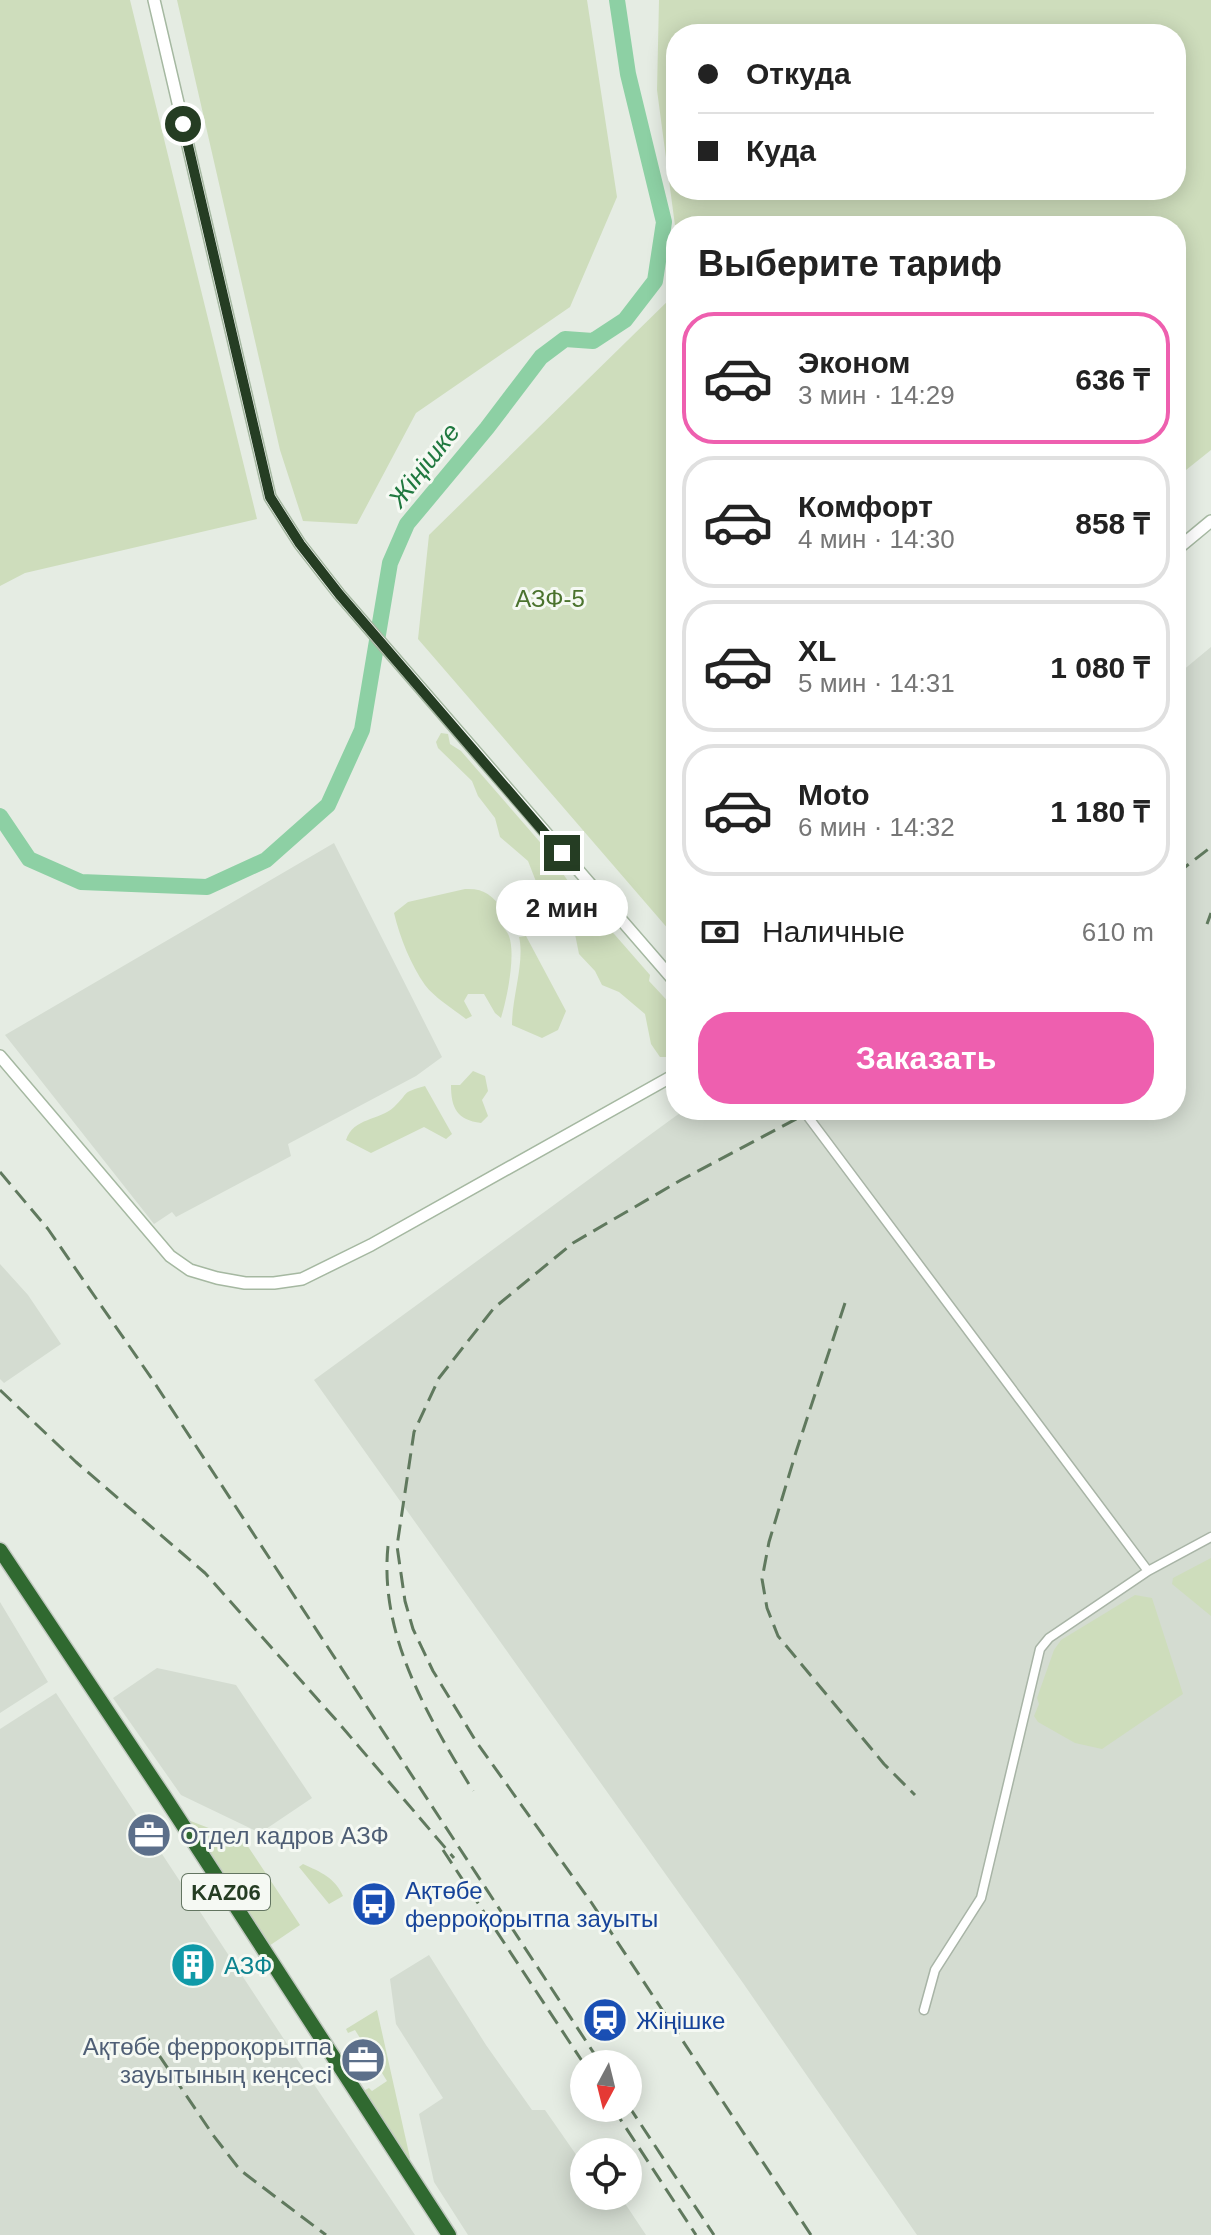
<!DOCTYPE html>
<html lang="ru">
<meta charset="utf-8">
<style>
:root{--surface:#fff;--page:#f2f2f2;--text:#222;--muted:#767676;--line:#e0e0e0;--accent:#ee5faf}
body{margin:0;font-family:Arial,sans-serif;background:var(--page);color:var(--text);height:100vh;display:flex;flex-direction:column;font-size:30px;white-space:nowrap}
*{box-sizing:border-box;margin:0}
p{font-size:26px;color:var(--muted)}
.icon{flex:none;width:44px;height:44px;fill:none;stroke:currentColor;stroke-width:2;stroke-linecap:round;stroke-linejoin:round}
.map{position:relative;flex:1;overflow:hidden}
.details{position:absolute;left:666px;top:216px;width:520px;height:904px;display:flex;flex-direction:column;background:var(--surface);border-radius:32px;box-shadow:0 4px 20px #0003}
.details>*{flex:none}
.banner{position:absolute;left:666px;top:24px;width:520px;height:176px;border-radius:32px;box-shadow:0 4px 20px #0003;display:grid;align-content:center;height:176px;padding:0 32px;background:var(--surface)}
.needle{width:52px;rotate:187deg}
.tools{position:absolute;left:570px;top:2050px;display:grid;gap:16px}
.tools a{display:grid;place-items:center;width:72px;height:72px;border-radius:50%;background:var(--surface);box-shadow:0 4px 20px #0003;font-size:40px}
.end{position:absolute;width:36px;height:36px;margin:-18px;border:10px solid #253d23;background:#fff;box-shadow:0 0 0 4px #fff}
.from{border-radius:50%}
.bubble{position:absolute;height:56px;border-radius:28px;background:var(--surface);box-shadow:0 4px 20px #0003;font-size:26px;font-weight:700;line-height:56px;text-align:center}
.banner b{display:flex;align-items:center;gap:28px;height:76px;font-size:30px}
.banner b+b{border-top:2px solid var(--line)}
.banner i{width:20px;height:20px;background:var(--text)}
ul{padding:0;list-style:none}
li{display:flex;align-items:center;gap:24px;height:132px;margin:0 16px 12px;padding:0 16px;border:4px solid var(--line);border-radius:32px}
li div{flex:1}
li b{display:block;font-size:30px}
li em{font-style:normal;font-weight:700}
li.active{border-color:var(--accent)}
li>.icon{width:72px;height:72px;stroke-width:1.5}
h2{padding:0 32px;font-size:36px;line-height:96px}
.pay{display:flex;align-items:center;gap:20px;height:88px;padding:0 32px;font-size:30px}
.pay p{margin-inline-start:auto}
.action{display:flex;gap:16px;margin-top:auto;padding:16px 32px}
.action a{flex:1;height:92px;border-radius:32px;background:var(--accent);color:#fff;font-size:32px;font-weight:700;line-height:92px;text-align:center}
.map>svg:first-child{display:block}
.built{fill:#d4dcd1}
.green{fill:#ceddbc;fill-rule:evenodd}
.lines{fill:none;stroke-linecap:round;stroke-linejoin:round}
.river{stroke:#8dd0a4;stroke-width:16}
.street-casing{stroke:#a8b4a6;stroke-width:11}
.secondary-casing{stroke:#a5b8a1;stroke-width:14}
.highway-casing{stroke:#c2c9c1;stroke-width:17}
.street{stroke:#fff;stroke-width:8}
.secondary{stroke:#fff;stroke-width:11}
.highway{stroke:#306930;stroke-width:14}
.rail{stroke:#60795e;stroke-width:3;stroke-dasharray:16 8;stroke-linecap:butt}
.route{stroke:#253d23;stroke-width:10}
.labels{text-anchor:middle;dominant-baseline:central;stroke-width:6;stroke-linejoin:round;paint-order:stroke}
.shield{fill:#f5f9f3;stroke:#637561;stroke-width:2}
.shield-label{font-size:22px;font-weight:bold;fill:#253d23}
.park-label{font-size:24px;fill:#4b732e;stroke:#f5f9f3}
.service-label{font-size:24px;fill:#4e5e75;stroke:#f5f9f3;text-anchor:start}
.transit-label{font-size:24px;fill:#164399;stroke:#f5f9f3;text-anchor:start}
.culture-label{font-size:24px;fill:#0d838f;stroke:#f5f9f3;text-anchor:start}
.water-label{font-size:26px;font-style:italic;fill:#1f783f;stroke:#f5f9f3}
</style>
<div class="map">
<svg width="1211" height="2235" viewBox="0 0 1211 2235">
<rect width="100%" height="100%" fill="#e5ece3"/>
<path class="built" d="M1211,647V2235H917L743,1983L314,1380L684,1110H1176V676Z
M334,843L442,1057L416,1076L288,1144L291,1156L176,1217L172,1212L154,1224L5,1035Z
M0,1264L28,1295L61,1344L4,1383L0,1379Z
M0,1602L48,1682L0,1713Z
M157,1668L236,1685L312,1798L260,1833L181,1795L113,1698Z
M56,1693L297,2059L415,2235H0V1729Z
M429,1955L486,2045L532,2110H545L584,2166V2196H604L610,2203L620,2196L646,2235H468L434,2182L419,2114L443,2098L396,2024L390,1979Z"/>
<path class="green" d="M0,0H130L257,519L25,573L0,586Z
M177,0H587L617,197L570,307L416,413L357,524L303,521L280,450Z
M659,0H1211V450L1176,478V226H676V233L657,90ZM676,34H1176V190H676Z
M676,293V938L418,639L429,535Z
M441,733L448,734L450,744L461,751L546,849L568,881L579,885L594,911L650,975L649,981L676,1010V1057H660L651,1044L645,1014L619,992L602,985L595,971L579,954L573,924L537,884L528,861L500,837L495,818L478,796L472,781L438,748L436,742Z
M465,889C484,888 492,895 503,910L498,920C501,925 507,931 509,936C516,955 507,998 501,1018L495,1013L484,994H468L464,1001L472,1016L466,1019C453,1009 435,998 425,985C411,965 400,938 394,913L408,902Z
M526,936L566,1011L558,1030L542,1038L512,1025C512,997 525,961 519,937Z
M473,1071L485,1076L488,1091L482,1100L488,1116L481,1123C457,1120 451,1108 451,1085H460Z
M425,1086L452,1134L446,1139L424,1127L371,1153L346,1140C354,1117 379,1121 394,1107C410,1092 400,1093 425,1086Z
M1211,1558V1616L1172,1584L1173,1578Z
M1135,1595L1152,1598L1183,1694L1102,1749L1075,1743L1038,1722L1034,1716L1039,1704L1037,1698L1054,1650L1061,1640Z
M188,1820L245,1842L300,1925L269,1946Z
M303,1864C321,1872 335,1878 343,1896L329,1904L299,1867Z
M377,2010L410,2158L408,2159L363,2091L369,2088L372,2091L387,2081L355,2030L348,2033L346,2029Z"/>
<g class="lines">
<path class="river" d="M0,816L29,859L81,882L207,887L266,860L328,805L362,730L390,563L407,524L487,428L541,357L565,339L593,341L625,320L655,281L664,222L628,74L617,0"/>
<g class="street-casing">
<path id="street" d="M803,1110L1148,1571
M924,2010L935,1970L981,1898L1040,1649L1049,1638L1148,1571L1211,1537"/>
</g>
<g class="secondary-casing">
<path id="secondary" d="M154,0L270,497L300,544L339,594L676,983
M1176,550L1211,521
M0,1056L170,1256L190,1270L217,1278L245,1283H274L302,1279L371,1245L676,1074"/>
</g>
<g class="highway-casing">
<path id="highway" d="M0,1550L164,1796L449,2235"/>
</g>
<use href="#street" class="street"/>
<use href="#secondary" class="secondary"/>
<use href="#highway" class="highway"/>
<path class="rail" d="M1176,874L1211,847
M1207,924L1211,913
M0,1172L48,1229L152,1379L601,2064
M845,1303L796,1452L769,1542L762,1579L767,1608L778,1636L884,1764L915,1795
M0,1390L76,1462L205,1573L337,1721L454,1858
M388,1546C379,1636 428,1716 473,1791
M443,1850L584,2064
M146,2036L213,2135L240,2170L326,2235
M628,2105L714,2235
M613,2108L696,2235
M811,2235L591,1902L477,1743L433,1671L413,1629L405,1601L397,1546L414,1432L439,1378L494,1308L573,1243L681,1180L813,1110"/>
</g>
<g class="lines">
<path class="route" d="M183,124L270,497L300,544L339,594L562,853"/>
</g>
<defs>
<g id="office-disc" transform="scale(2.3)"><circle r="9.5" fill="#5c6f8a" stroke="#f5f9f3"/><path d="M-6-3h4V-5.5h4V-3h4V5H-6ZM-1-4.5V-3h2v-1.5ZM-6 0V1H6V0Z" fill="#fff"/></g>
<g id="bus-disc" transform="scale(2.3)"><circle r="9.5" fill="#1a4fb4" stroke="#f5f9f3"/><path d="M-5-6H5V4H4V6H2V4H-2V6H-4V4H-5ZM-3.5-4V0h7V-4ZM-3.5 1.2v1.5H-2V1.2ZM2 1.2v1.5H3.5V1.2Z" fill="#fff"/></g>
<g id="building-disc" transform="scale(2.3)"><circle r="9.5" fill="#0f9aa8" stroke="#f5f9f3"/><path d="M-4-6H4V6H1V3H-1V6H-4ZM-2.5-4.3h1.7v1.8h-1.7ZM.8-4.3h1.7v1.8H.8ZM-2.5-1h1.7V.8h-1.7ZM.8-1h1.7V.8H.8Z" fill="#fff"/></g>
<g id="station-disc" transform="scale(2.3)"><circle r="9.5" fill="#1a4fb4" stroke="#f5f9f3"/><path d="M-3-6H3Q5-6 5-4V2Q5 4 3 4L4.5 6H3L1.5 4h-3L-3 6H-4.5L-3 4Q-5 4-5 2V-4Q-5-6-3-6ZM-3.5-4v3h7v-3ZM-3.5 1v1.5H-2V1ZM2 1v1.5H3.5V1Z" fill="#fff"/></g>
</defs>
<g fill-rule="evenodd">
<use href="#office-disc" x="149" y="1835"/>
<use href="#bus-disc" x="374" y="1904"/>
<use href="#building-disc" x="193" y="1965"/>
<use href="#station-disc" x="605" y="2020"/>
<use href="#office-disc" x="363" y="2060"/>
</g>
<g class="labels">
<rect class="shield" x="182" y="1874" width="88" height="36" rx="6"/>
<g class="shield-label">
<text x="226" y="1892">KАZ06</text>
</g>
<g class="park-label">
<text x="550" y="598">АЗФ-5</text>
</g>
<g class="service-label">
<text x="180" y="1835">Отдел кадров АЗФ</text>
<text x="332" y="2046" text-anchor="end">Ақтөбе ферроқорытпа<tspan x="332" dy="28">зауытының кеңсесі</tspan></text>
</g>
<g class="transit-label">
<text x="405" y="1890">Ақтөбе<tspan x="405" dy="28">ферроқорытпа зауыты</tspan></text>
<text x="636" y="2020">Жіңішке</text>
</g>
<g class="culture-label">
<text x="224" y="1965">АЗФ</text>
</g>
<g class="water-label">
<text transform="translate(424 465) rotate(-52)">Жіңішке</text>
</g>
</g>
</svg>
<div class="tools">
<a><svg class="needle" viewBox="-14 -14 28 28"><path d="M0-13l5 13h-10z" fill="#e53935"/><path d="M0 13l5-13h-10z" fill="#767676"/></svg></a>
<a><svg class="icon" aria-label="locate" viewBox="0 0 24 24"><circle cx="12" cy="12" r="6"/><path d="M12 2v4M12 18v4M2 12h4M18 12h4"/></svg></a>
</div>
<i class="end from" style="left:183px;top:124px"></i>
<i class="end" style="left:562px;top:853px"></i>
<div class="bubble" style="left:496px;top:880px;width:132px">2 мин</div>
<div class="banner">
<b><i class="from"></i>Откуда</b>
<b><i></i>Куда</b>
</div>
<section class="details">
<h2>Выберите тариф</h2>
<ul>
<li class="active"><svg class="icon" aria-label="car" viewBox="0 0 24 24"><path d="M5 17H2v-5l4-1 3-4h7l3 4 3 1v5h-3M9 17h6M6 11h13"/><circle cx="7" cy="17" r="2"/><circle cx="17" cy="17" r="2"/></svg><div><b>Эконом</b><p>3 мин · 14:29</p></div><em>636 ₸</em></li>
<li><svg class="icon" aria-label="car" viewBox="0 0 24 24"><path d="M5 17H2v-5l4-1 3-4h7l3 4 3 1v5h-3M9 17h6M6 11h13"/><circle cx="7" cy="17" r="2"/><circle cx="17" cy="17" r="2"/></svg><div><b>Комфорт</b><p>4 мин · 14:30</p></div><em>858 ₸</em></li>
<li><svg class="icon" aria-label="car" viewBox="0 0 24 24"><path d="M5 17H2v-5l4-1 3-4h7l3 4 3 1v5h-3M9 17h6M6 11h13"/><circle cx="7" cy="17" r="2"/><circle cx="17" cy="17" r="2"/></svg><div><b>XL</b><p>5 мин · 14:31</p></div><em>1 080 ₸</em></li>
<li><svg class="icon" aria-label="car" viewBox="0 0 24 24"><path d="M5 17H2v-5l4-1 3-4h7l3 4 3 1v5h-3M9 17h6M6 11h13"/><circle cx="7" cy="17" r="2"/><circle cx="17" cy="17" r="2"/></svg><div><b>Moto</b><p>6 мин · 14:32</p></div><em>1 180 ₸</em></li>
</ul>
<div class="pay"><svg class="icon" aria-label="cash" viewBox="0 0 24 24"><path d="M3 7h18v10H3z"/><circle cx="12" cy="12" r="2"/></svg>Наличные<p>610 m</p></div>
<div class="action"><a>Заказать</a></div>
</section>
</div>
